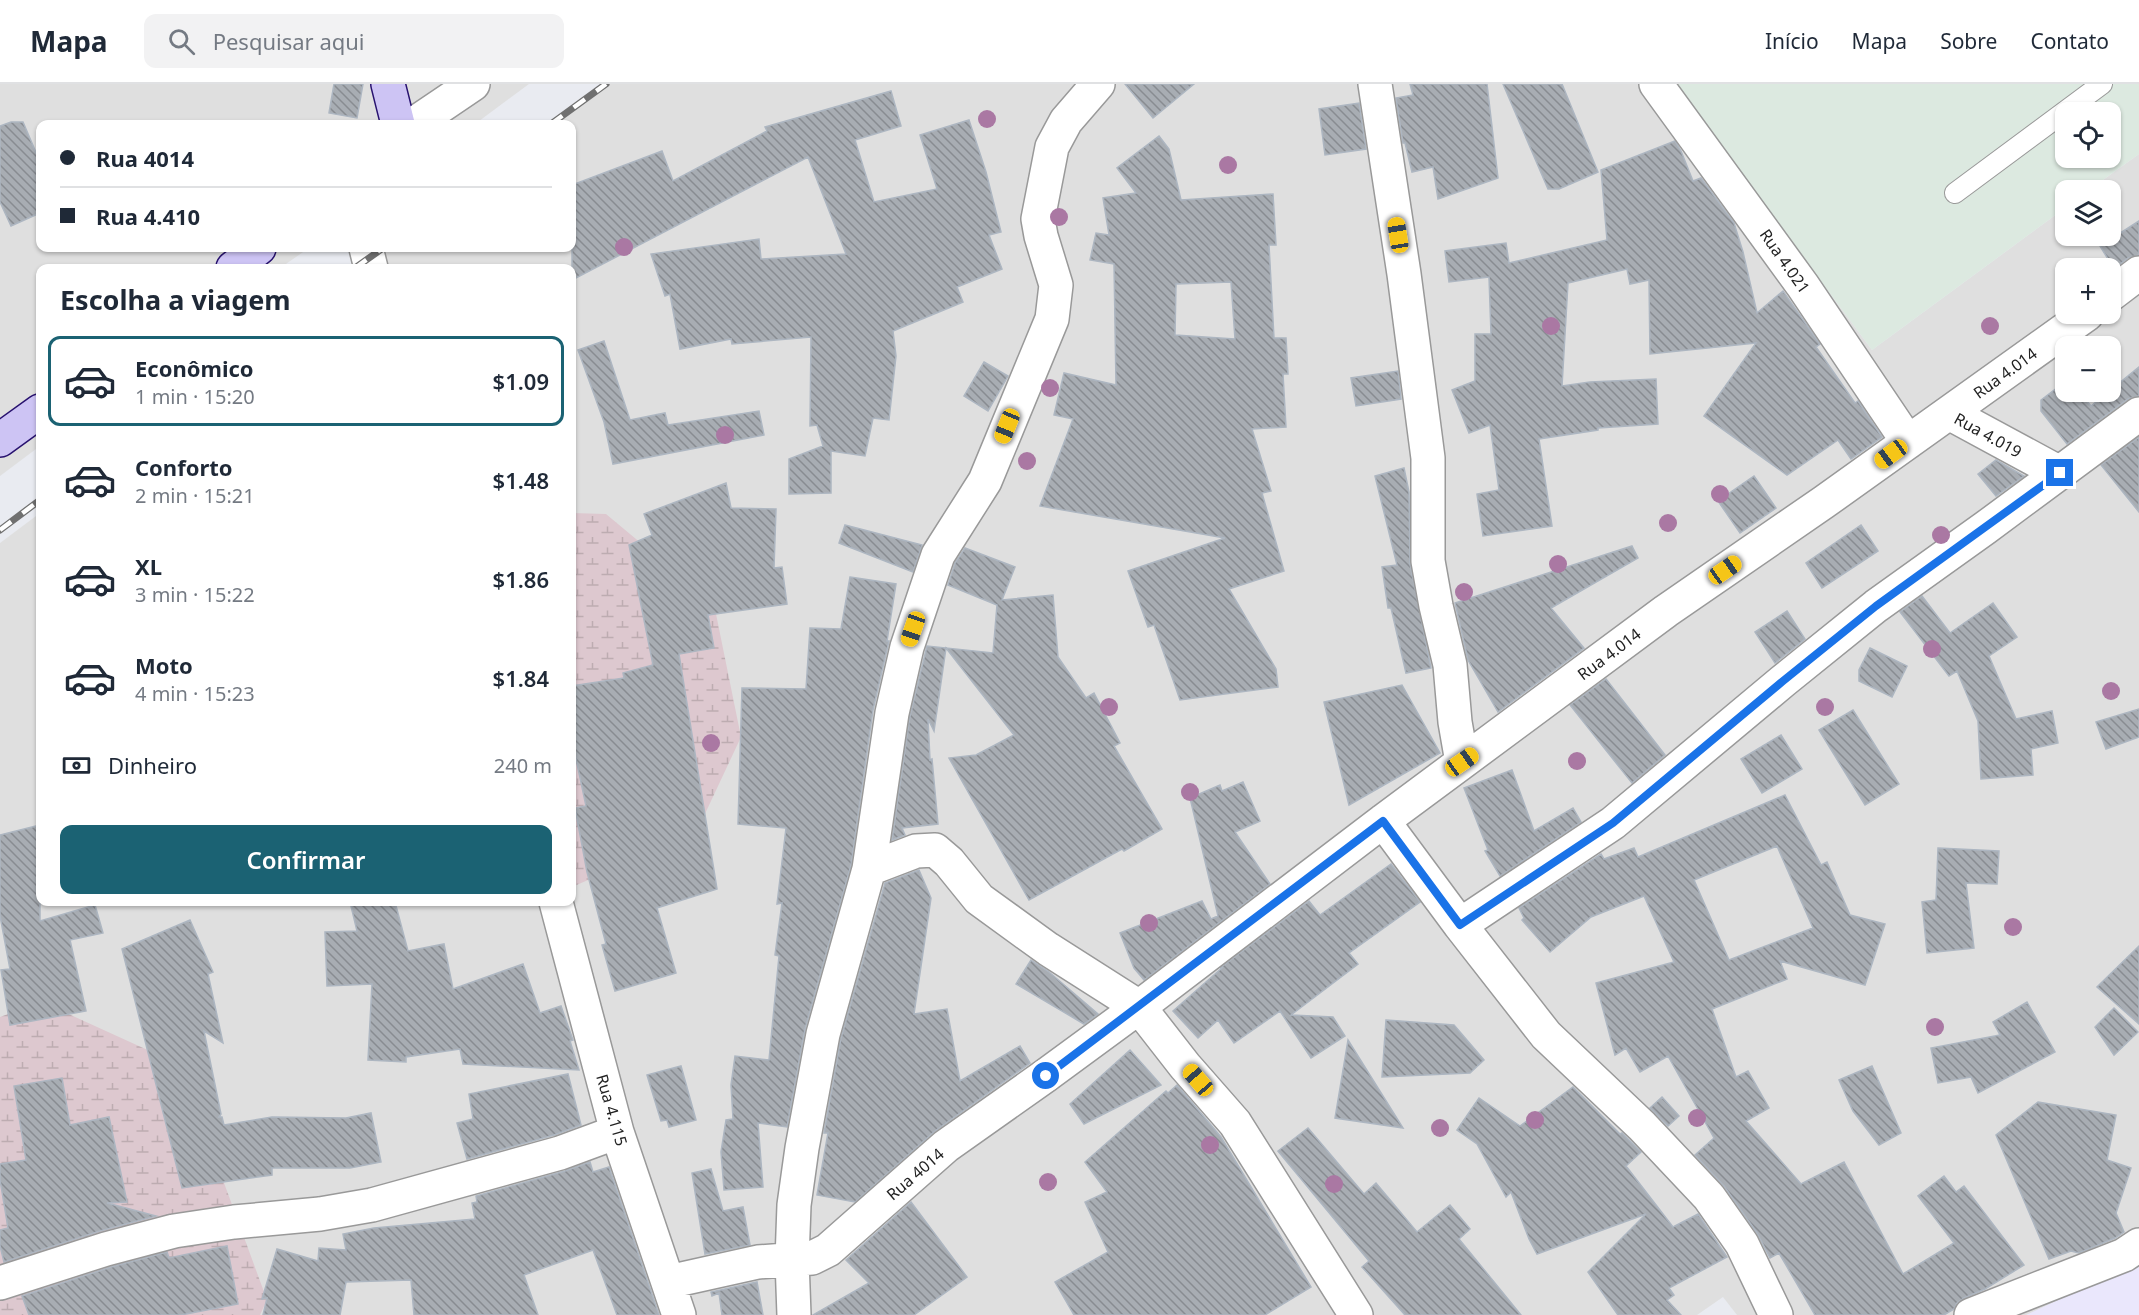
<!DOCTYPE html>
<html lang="pt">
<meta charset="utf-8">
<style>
:root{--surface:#fff;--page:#f2f2f3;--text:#1f2937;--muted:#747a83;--line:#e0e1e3;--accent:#1b6273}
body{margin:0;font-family:"Noto Sans",sans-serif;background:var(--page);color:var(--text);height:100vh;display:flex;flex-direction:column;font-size:22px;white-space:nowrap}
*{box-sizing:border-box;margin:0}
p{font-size:20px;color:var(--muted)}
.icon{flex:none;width:33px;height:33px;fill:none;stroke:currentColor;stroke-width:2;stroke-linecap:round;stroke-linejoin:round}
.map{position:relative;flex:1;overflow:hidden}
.details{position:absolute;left:36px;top:180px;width:540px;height:642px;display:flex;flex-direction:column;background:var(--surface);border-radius:12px;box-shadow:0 2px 4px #0004}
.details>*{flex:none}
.banner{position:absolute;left:36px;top:36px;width:540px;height:132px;border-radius:12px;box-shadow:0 2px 4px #0004;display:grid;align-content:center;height:132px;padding:0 24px;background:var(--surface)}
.controls{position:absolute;left:2055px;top:18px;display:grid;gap:12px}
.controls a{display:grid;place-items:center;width:66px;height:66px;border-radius:12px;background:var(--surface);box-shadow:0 2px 4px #0004;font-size:30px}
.end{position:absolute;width:27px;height:27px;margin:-14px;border:8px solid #1a73e8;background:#fff;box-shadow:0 0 0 3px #fff}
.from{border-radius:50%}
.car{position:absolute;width:18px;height:36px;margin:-18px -9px;border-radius:8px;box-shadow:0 0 4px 2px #0007;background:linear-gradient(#f5c518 24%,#345 0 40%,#f5c518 0 76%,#345 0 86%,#f5c518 0)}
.banner b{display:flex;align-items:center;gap:21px;height:57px;font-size:22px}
.banner b+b{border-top:2px solid var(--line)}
.banner i{width:15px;height:15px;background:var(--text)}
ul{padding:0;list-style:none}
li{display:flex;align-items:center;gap:18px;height:90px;margin:0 12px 9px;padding:0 12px;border:3px solid transparent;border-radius:12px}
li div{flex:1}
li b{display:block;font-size:22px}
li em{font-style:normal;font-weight:600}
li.current{border-color:var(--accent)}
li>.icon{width:54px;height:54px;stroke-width:1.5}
h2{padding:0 24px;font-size:27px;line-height:72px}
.pay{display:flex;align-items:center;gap:15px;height:66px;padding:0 24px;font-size:22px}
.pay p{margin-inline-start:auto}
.action{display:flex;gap:12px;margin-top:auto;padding:12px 24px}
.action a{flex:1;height:69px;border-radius:12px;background:var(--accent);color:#fff;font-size:24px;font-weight:600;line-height:69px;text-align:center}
header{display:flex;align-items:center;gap:36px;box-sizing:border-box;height:84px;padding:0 30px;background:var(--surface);border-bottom:2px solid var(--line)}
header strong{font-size:28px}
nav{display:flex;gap:33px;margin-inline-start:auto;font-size:21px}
.search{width:420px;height:54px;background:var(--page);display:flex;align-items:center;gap:15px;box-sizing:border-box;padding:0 21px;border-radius:12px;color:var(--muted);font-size:22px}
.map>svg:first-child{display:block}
.residential{fill:#dfdfdf;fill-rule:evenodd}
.industrial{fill:#dce9e0;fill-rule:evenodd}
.education{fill:#eae7fc}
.wetland{fill:url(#wetland-marsh)}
.building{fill:url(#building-back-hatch);stroke:#adb6c1;stroke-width:1.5;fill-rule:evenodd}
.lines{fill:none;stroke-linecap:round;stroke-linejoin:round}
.lane-casing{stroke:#999;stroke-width:22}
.street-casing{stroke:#999;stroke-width:36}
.secondary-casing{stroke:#28126f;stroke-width:36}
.lane{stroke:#fff;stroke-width:20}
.street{stroke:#fff;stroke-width:33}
.secondary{stroke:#cdc4f4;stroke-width:33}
.rail-casing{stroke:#707070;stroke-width:7}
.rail{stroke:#fff;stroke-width:4.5;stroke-dasharray:14;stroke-linecap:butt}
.tree{fill:#aa78a3}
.route{stroke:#1a73e8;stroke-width:8}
.labels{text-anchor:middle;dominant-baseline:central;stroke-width:5;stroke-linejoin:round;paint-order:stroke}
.street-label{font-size:16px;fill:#222;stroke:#fff}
</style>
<header>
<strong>Mapa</strong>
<div class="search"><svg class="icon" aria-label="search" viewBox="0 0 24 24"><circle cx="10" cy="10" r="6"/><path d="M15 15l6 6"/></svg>Pesquisar aqui</div>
<nav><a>Início</a><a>Mapa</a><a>Sobre</a><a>Contato</a></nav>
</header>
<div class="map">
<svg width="2139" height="1231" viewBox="0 0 2139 1231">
<defs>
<pattern id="wetland-marsh" width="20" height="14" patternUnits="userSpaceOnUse" patternTransform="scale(1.5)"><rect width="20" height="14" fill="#ddc8cf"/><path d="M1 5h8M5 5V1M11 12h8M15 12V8" fill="none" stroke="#bdacb1"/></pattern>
<pattern id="building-back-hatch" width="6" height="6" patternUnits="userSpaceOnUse" patternTransform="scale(1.5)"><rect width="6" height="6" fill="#a8adb3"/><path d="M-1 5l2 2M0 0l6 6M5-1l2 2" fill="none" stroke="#888c91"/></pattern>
</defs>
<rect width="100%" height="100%" fill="#e9ebf1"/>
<path class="residential" d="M0,0H529L475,40H40V164H309L280,184H40V362L0,392Z
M609,0H1674L1872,266L2065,124L2066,152H2110V106H2089L2139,70V1231H1737L1723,1213L1697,1231H0V459L40,429V818H572V184H364L392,164H572V40H556ZM2066,184H2110V230H2066ZM2066,262H2110V308H2066Z"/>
<path class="industrial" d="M1674,0H2139V70L2089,106H2066L2065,124L1872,266ZM2066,28H2110V74H2066Z"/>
<path class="education" d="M2139,1178V1231H2026Z"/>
<path class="wetland" d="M572,429L606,430L714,520L741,653L696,749L572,803Z
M51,922L163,973L209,1058L267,1216L260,1231H0V933L8,930Z"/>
<path class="building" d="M334,0H363L357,34L329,29Z
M1125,0H1194L1153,34Z
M1410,0H1487L1498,94L1438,115L1433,83L1412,88L1405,59H1403L1396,14L1413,11Z
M1503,0H1562L1598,88L1559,105H1548Z
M891,7L901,42L855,56L874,118L937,105L920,51L969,36L986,88L1001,148L989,151L1002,185L957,203L963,218L893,247L896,272L889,336L873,334L865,372L831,367V409L789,410V375L823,362L817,341L810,342L811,253L732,260L731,255L680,265L670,210L665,212L651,170L759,155L761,175L846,170L808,73L572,196V101L662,67L673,97L767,47L765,43Z
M1359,19L1366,65L1325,71L1319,25Z
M11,38H23L40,78V129L11,142L0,118V42Z
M1159,52L1169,65L1181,116L1273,110L1276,161H1269L1274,254H1286L1288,290H1283L1286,343L1252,345L1271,407L1262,409L1284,487L1229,505L1276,585L1278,603L1180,616L1154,541L1148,543L1128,487L1225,454L1040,422L1073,335L1054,331L1064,289L1116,301L1114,180L1090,176L1096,149L1109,151L1103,114L1136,109L1117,84ZM1231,198L1235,255L1175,251L1176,200Z
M1675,57L1681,67L1693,97L1701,94L1734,139L1743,168L1757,229L1783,207L1820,260L1816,263L1855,319L1858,317L1882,353L1851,375L1838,356L1787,391L1704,332L1756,259L1650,270L1649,196L1630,200L1627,185L1568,199L1562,302L1590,298L1656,295L1658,340L1598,344V346L1539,355L1552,442L1483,452L1477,410L1499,406L1490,341L1469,349L1452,306L1475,297V250H1491L1489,193L1449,198L1445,167L1506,159L1509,179L1607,156L1601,86Z
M2139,137V171L2128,174L2114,185L2100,162Z
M604,257L630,336L665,329L668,341L759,327L764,351L613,380L604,338L578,266Z
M984,278L1008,292L988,327L964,312Z
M2139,283V312L2128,315L2067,360L2041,327V316L2066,297V308H2079L2091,322Z
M1398,287L1401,315L1356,322L1351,294Z
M2139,353V428L2101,381Z
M1996,376L2024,392L1996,412L1978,390Z
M1404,384L1409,408L1410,480L1431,584L1406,589L1391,524H1388L1382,483L1397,481L1375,392Z
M1754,392L1776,424L1740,449L1718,417Z
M726,399L731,424L776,425L774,484L782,483L787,520L708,531L714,564L679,570L717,805L657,824L676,889L615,907L602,861L606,860L587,788L575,724L586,722L572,656V602L624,594L623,589L653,581L629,461L652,451L644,430Z
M845,441L922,461L913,488L839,459Z
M1861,441L1878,467L1822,504L1806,479Z
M1632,462L1638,474L1551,524L1584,564L1498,628L1468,576L1455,519Z
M965,464L1015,483L1002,516L1053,511L1058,573L1086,614L1094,609L1120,659L1114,662L1162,745L1124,767L1122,765L1029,816L949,674L976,671L1014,651L946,564L934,647L928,635L930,676L932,675L938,740L902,744L905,751L892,756L910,632L927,562L993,569L997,521L948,501L955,479Z
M850,493L896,500L887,557H889L873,626L851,781L805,945L787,1043L758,1039L763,1103L724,1106L721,1068L726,1036L733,1035L731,1001L735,972L769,976L779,872L775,871L782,819L777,820L786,744L738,740L742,604L806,605L810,544L841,545Z
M1922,512L1950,549L1993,519L2017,553L1989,572L2016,635L2052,627L2058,659L2031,665L2033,691L1981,695L1978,637L1957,587L1949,592L1900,528Z
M1787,527L1805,555L1775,579L1755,548Z
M1870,564L1907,582L1892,613L1859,597V586Z
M1606,595L1665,671L1632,699L1570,621Z
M1402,601L1440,669L1349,721L1324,618Z
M2139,625V653L2106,665L2096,638Z
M1853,626L1899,700L1865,721L1819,646Z
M1781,651L1802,685L1762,709L1741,675Z
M1512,686L1534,747L1573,724L1581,738L1500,792L1485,767L1488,766L1464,704Z
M1243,698L1260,737L1235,748L1270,800L1144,896L1134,884L1120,849L1202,817L1211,835L1218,832L1190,714L1220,701L1222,707Z
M1785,711L1821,781L1827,778L1850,831L1885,840L1865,901L1780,877L1787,895L1712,925L1736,993L1748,987L1769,1024L1746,1037L1801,1100L1844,1078L1903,1190L1954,1159L1918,1112L1944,1092L1956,1108L1964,1102L2024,1181L1985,1205L1964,1214L1957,1219L1954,1225L1944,1231H1815L1779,1169L1770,1174L1757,1149L1724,1102L1695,1071L1714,1054L1668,972L1640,988L1626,964L1615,971L1596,899L1674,878L1644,812L1591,833L1550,868L1522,836L1524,834L1519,824L1601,770L1604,775L1634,764L1638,773ZM1777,762L1813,844L1729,876L1694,796Z
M40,741V837L95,821L103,849L70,856L86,927L10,941L1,886L10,885L0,832V751Z
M1938,764L1999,767L1997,800L1966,799L1974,864L1927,869L1922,818L1936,816Z
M1391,780L1420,818L1349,869L1358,880L1291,931L1333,933L1345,952L1311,974L1280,927L1234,959L1218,936L1198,954L1173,927L1223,883L1220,884L1309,817L1320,831Z
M919,786L931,814L914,930L947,925L960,997L1020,962L1030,979L935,1047L855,1118L817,1111L828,1049H824L841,954L885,799Z
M350,818H395L408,867L444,860L453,905L523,880L540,929L561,922L573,956L570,957L579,986L463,980L460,965L406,973V978L368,976L372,900L327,902L325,848L357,847Z
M190,836L213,888L208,890L223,959L204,947L221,1030L219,1033H222L224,1041L272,1033L346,1034L371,1029L381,1078L350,1084H272V1091L182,1104L122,865Z
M2139,862V940L2097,903Z
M1031,876L1049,888L1098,930L1084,940L1016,900Z
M2027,918L2055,968L1978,1009L1971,993L1938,999L1931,964L2000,951L1993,938Z
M2114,924L2138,948L2114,971L2095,943Z
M1386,936L1454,941L1484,976L1470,989L1382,993Z
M1348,956L1403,1044L1335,1034Z
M1130,966L1161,1001L1084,1040L1070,1020Z
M681,982L696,1036L669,1043L667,1036L661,1037L647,991Z
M1872,982L1901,1049L1879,1061L1853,1027L1839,996Z
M568,990L581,1041L554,1051L467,1075L457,1039L473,1035L469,1010Z
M62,994L70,1041L109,1033L127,1118L107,1119L156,1132L100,1147L4,1178L0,1162V1146L8,1144L0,1096V1080L26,1076L14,1002Z
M1177,1001L1221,1053L1311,1203L1265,1231H1074L1055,1198L1108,1168L1085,1118L1107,1108L1085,1078L1166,1007L1168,1009Z
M1573,1003L1620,1050L1622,1049L1641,1068L1626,1082L1673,1143L1698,1130L1727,1173L1669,1204L1674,1211L1667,1216L1681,1231H1618L1588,1188L1646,1130L1537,1170L1529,1155L1511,1108L1506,1113L1477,1060L1457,1046L1479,1014L1520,1042Z
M1662,1013L1679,1032L1668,1042L1650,1024Z
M2038,1018L2116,1031L2107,1076L2131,1084L2116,1129L2124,1148L2115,1154L2079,1169L2071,1167L2049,1175L1996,1051Z
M1308,1044L1364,1110L1376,1099L1417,1148L1450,1121L1470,1145L1459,1155L1521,1231H1405L1362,1183L1369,1177L1278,1067Z
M590,1078L593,1088L609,1083L659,1231H617L593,1166L524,1191L538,1231H414L411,1196L346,1198L340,1231H263L267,1214L262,1215L277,1165L318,1177L319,1164L346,1166L343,1150L374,1144L475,1135L472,1119L477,1118L476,1112L565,1087Z
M711,1085L723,1127L743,1123L750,1161L705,1170L692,1089Z
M911,1118L967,1193L914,1231H813L869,1199L846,1176Z
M227,1162L238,1220L181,1231H29L22,1212L111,1183L167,1168L169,1174Z
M757,1198L763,1231H722L719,1209L712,1212L711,1208Z"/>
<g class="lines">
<g class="lane-casing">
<path id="lane" d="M1955,109L2102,0"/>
</g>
<g class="street-casing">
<path id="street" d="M1375,0L1404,190L1428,374V477L1436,522L1450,581L1455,638L1462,678
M1656,0L1803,202L1908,358
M414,40L473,0
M366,164L371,184
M2110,211L2139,189
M1949,329L2060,389
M1383,737L1460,841L1546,951L1642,1042L1709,1113L1742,1160L1776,1231
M869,785L916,767L935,766L949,778L979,815L1048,865L1139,923L1185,982L1235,1039L1356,1231
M556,818L617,1048L679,1231
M1460,841L1613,739L1783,597L1876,522L1985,444L2139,330
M668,1198L758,1178L812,1174L828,1166L946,1062L1045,992L1139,923L1383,737L1666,527L1824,418L2087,230
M0,1199L106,1165L174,1147L234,1138L320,1130L372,1121L560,1069L617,1048
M794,1231L792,1176L794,1121L802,1064L823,950L869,785L892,629L907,563L938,471L985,397L1052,235L1056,201L1041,152L1038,135L1052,63L1066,37L1098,0
M1971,1231L2124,1171L2139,1161"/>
</g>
<g class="secondary-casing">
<path id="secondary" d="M388,0L398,40
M233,184L259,164
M0,356L40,327"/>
</g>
<use href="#lane" class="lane"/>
<use href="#street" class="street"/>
<use href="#secondary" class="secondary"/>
<g class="rail-casing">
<path id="rail" d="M551,40L606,0
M355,184L383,164
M0,446L40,416"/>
</g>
<use href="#rail" class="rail"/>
</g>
<g class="tree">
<circle cx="987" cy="35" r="9"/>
<circle cx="1228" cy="81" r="9"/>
<circle cx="1059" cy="133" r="9"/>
<circle cx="624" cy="163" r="9"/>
<circle cx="1551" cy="242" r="9"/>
<circle cx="1990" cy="242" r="9"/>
<circle cx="1050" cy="304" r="9"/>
<circle cx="725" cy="351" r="9"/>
<circle cx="1027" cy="377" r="9"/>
<circle cx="1720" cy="410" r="9"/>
<circle cx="1668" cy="439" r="9"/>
<circle cx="1941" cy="451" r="9"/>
<circle cx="1558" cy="480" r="9"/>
<circle cx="1464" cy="508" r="9"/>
<circle cx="1932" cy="565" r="9"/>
<circle cx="2111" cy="607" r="9"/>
<circle cx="1109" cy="623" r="9"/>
<circle cx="1825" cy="623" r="9"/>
<circle cx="711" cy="659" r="9"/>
<circle cx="1577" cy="677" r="9"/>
<circle cx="1190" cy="708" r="9"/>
<circle cx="1149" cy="839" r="9"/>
<circle cx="2013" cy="843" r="9"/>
<circle cx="1935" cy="943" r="9"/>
<circle cx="1697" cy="1034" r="9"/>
<circle cx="1535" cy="1036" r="9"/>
<circle cx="1440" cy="1044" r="9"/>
<circle cx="1210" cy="1061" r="9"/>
<circle cx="1048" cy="1098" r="9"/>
<circle cx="1334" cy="1100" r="9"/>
</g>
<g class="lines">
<path class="route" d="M1046,992L1383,737L1460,841L1613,739L1783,597L1876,522L2060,389"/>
</g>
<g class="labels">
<g class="street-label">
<text transform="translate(1785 177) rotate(55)">Rua 4.021</text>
<text transform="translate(2005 289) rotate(-36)">Rua 4.014</text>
<text transform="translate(1988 351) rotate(29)">Rua 4.019</text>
<text transform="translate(1609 570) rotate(-37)">Rua 4.014</text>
<text transform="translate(612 1026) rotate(74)">Rua 4.115</text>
<text transform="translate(915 1090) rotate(-41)">Rua 4014</text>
</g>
</g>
</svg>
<div class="controls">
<a><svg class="icon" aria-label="locate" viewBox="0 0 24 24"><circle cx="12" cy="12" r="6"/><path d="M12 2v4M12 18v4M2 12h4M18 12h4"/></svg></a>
<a><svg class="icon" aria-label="layers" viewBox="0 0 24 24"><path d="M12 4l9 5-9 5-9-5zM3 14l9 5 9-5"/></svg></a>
<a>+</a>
<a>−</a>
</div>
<i class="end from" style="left:1046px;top:992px"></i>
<i class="end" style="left:2060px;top:389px"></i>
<i class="car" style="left:1398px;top:151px;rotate:351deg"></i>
<i class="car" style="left:1007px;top:342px;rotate:202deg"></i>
<i class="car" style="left:1891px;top:370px;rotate:234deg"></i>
<i class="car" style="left:1725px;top:486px;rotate:55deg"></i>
<i class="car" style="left:913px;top:545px;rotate:199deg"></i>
<i class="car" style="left:1462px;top:678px;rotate:55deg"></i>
<i class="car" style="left:1198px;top:996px;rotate:319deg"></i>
<div class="banner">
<b><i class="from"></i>Rua 4014</b>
<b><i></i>Rua 4.410</b>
</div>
<section class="details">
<h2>Escolha a viagem</h2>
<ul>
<li class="current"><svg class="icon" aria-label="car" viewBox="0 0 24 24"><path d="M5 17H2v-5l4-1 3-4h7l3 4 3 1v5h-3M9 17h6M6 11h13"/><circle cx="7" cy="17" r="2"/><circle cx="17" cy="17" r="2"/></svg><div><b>Econômico</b><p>1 min · 15:20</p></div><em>$1.09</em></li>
<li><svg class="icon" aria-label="car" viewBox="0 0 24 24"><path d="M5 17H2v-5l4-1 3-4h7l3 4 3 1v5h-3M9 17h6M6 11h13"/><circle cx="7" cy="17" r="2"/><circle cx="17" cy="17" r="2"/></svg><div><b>Conforto</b><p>2 min · 15:21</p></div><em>$1.48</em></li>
<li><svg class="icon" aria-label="car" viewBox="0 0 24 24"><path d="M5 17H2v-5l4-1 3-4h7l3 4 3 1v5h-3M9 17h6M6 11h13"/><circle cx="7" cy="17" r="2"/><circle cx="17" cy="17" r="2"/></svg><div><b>XL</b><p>3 min · 15:22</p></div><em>$1.86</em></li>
<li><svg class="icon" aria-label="car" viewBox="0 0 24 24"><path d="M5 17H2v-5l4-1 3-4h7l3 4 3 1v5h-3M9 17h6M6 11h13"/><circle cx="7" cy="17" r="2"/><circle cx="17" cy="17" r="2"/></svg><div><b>Moto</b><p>4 min · 15:23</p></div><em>$1.84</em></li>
</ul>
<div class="pay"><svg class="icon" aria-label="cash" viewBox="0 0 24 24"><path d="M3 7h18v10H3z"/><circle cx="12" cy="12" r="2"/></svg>Dinheiro<p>240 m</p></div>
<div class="action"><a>Confirmar</a></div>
</section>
</div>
